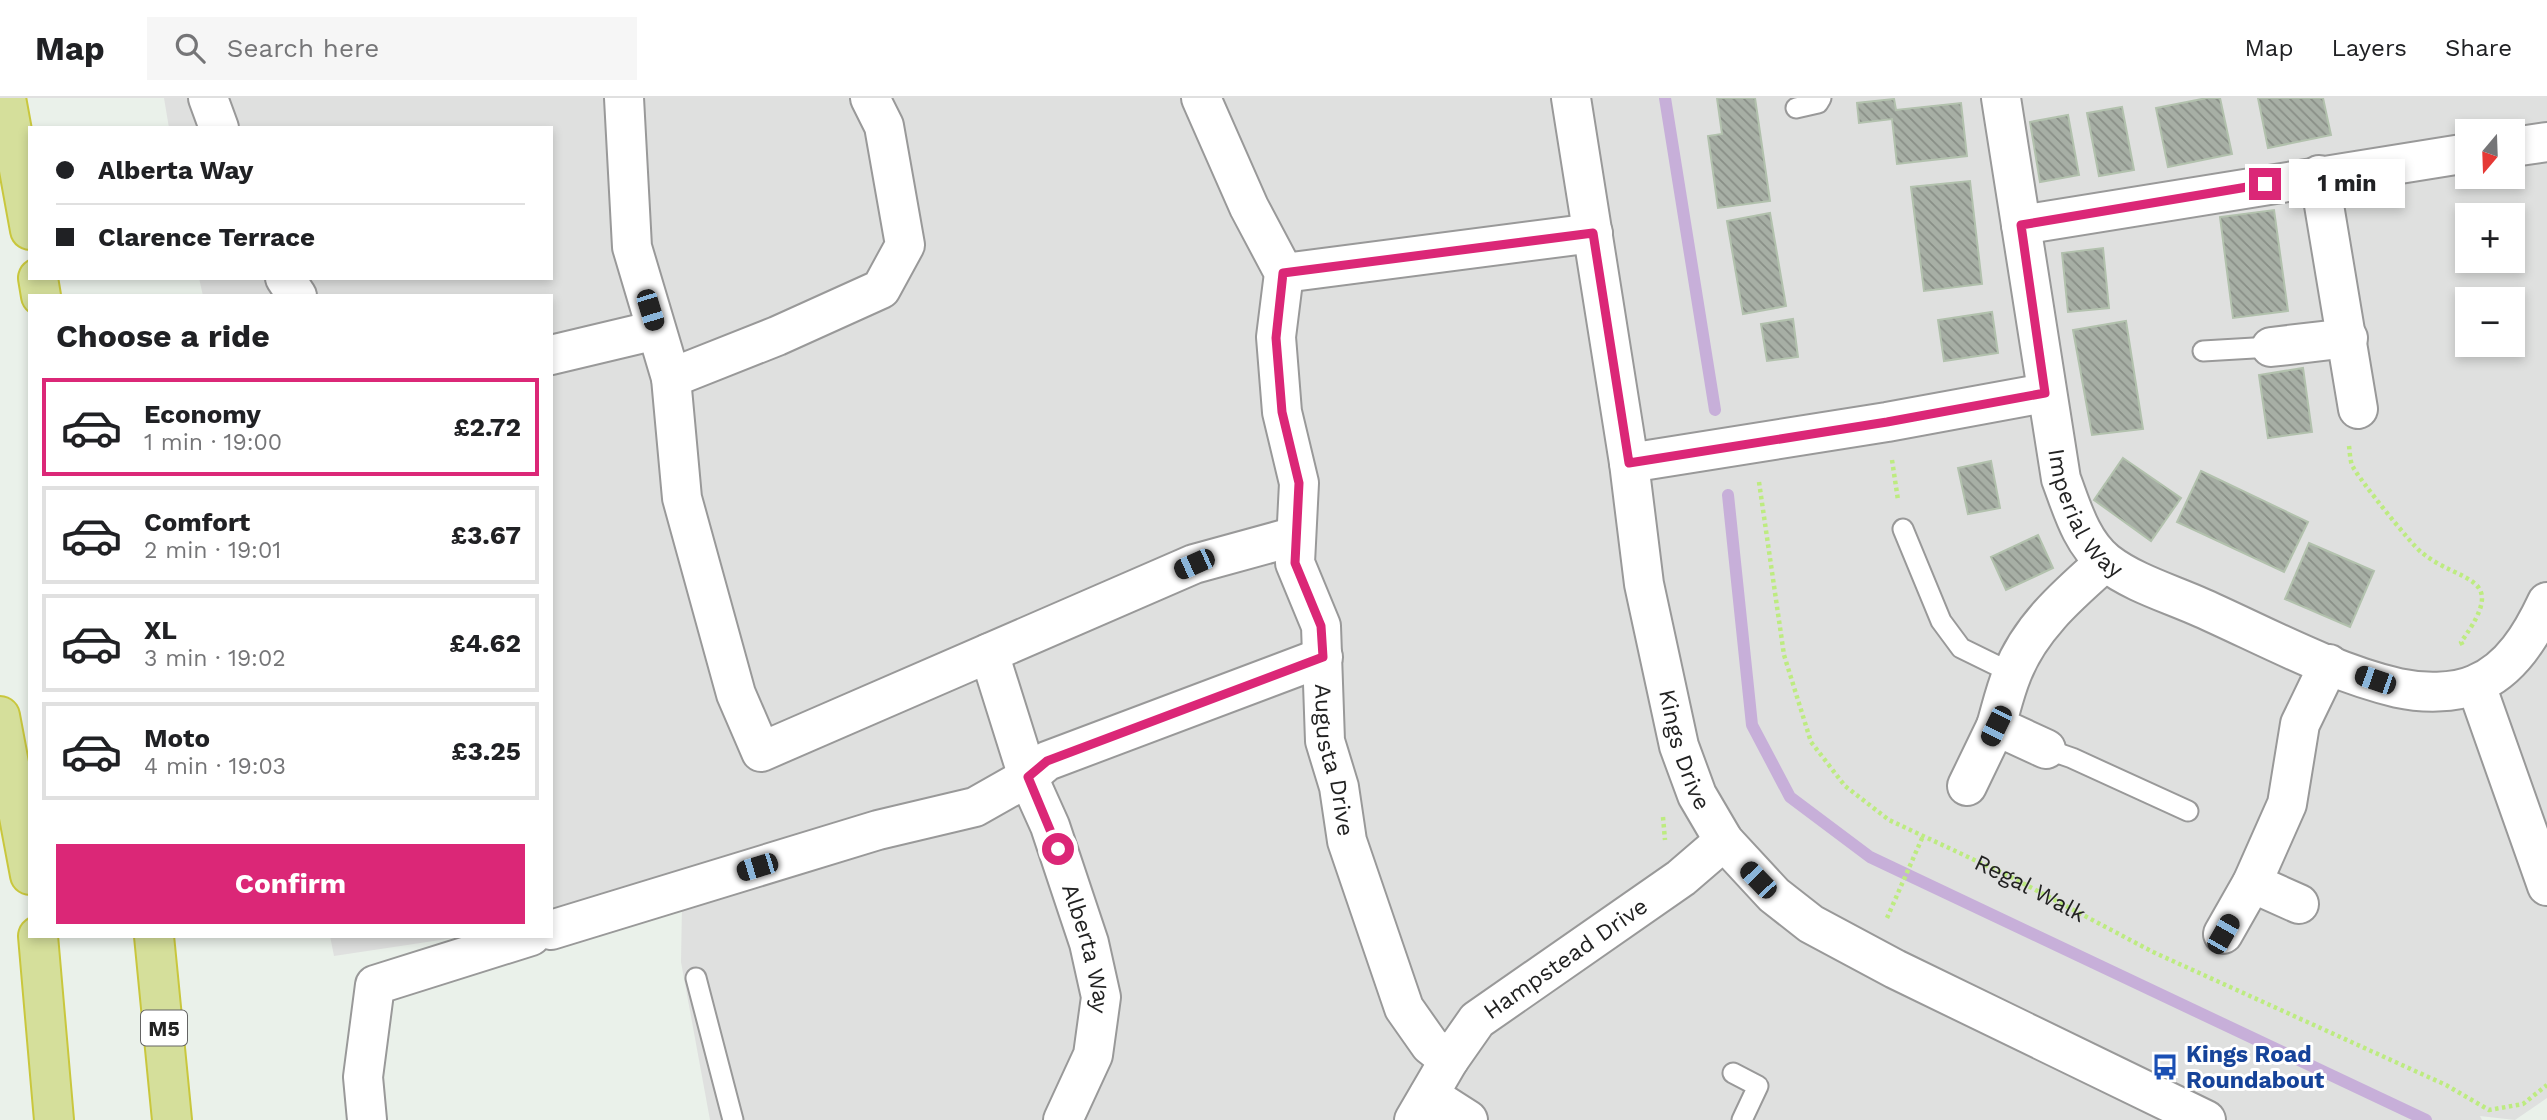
<!DOCTYPE html>
<meta charset="utf-8">
<style>
:root{--surface:#fff;--page:#f6f6f6;--text:#202124;--muted:#757577;--line:#e0e0e0;--accent:#db2777}
body{margin:0;font-family:"Work Sans",sans-serif;background:var(--page);color:var(--text);height:100vh;display:flex;flex-direction:column;font-size:26px;white-space:nowrap}
*{box-sizing:border-box;margin:0}
p{font-size:23px;color:var(--muted)}
.icon{flex:none;width:38px;height:38px;fill:none;stroke:currentColor;stroke-width:2;stroke-linecap:round;stroke-linejoin:round}
.map{position:relative;flex:1;overflow:hidden}
.side{position:absolute;left:28px;top:196px;width:525px;height:644px;display:flex;flex-direction:column;background:var(--surface);border-radius:0px;box-shadow:0 4px 10px #0003}
.side>*{flex:none}
.guide{position:absolute;left:28px;top:28px;width:525px;height:154px;border-radius:0px;box-shadow:0 4px 10px #0003;display:grid;align-content:center;height:154px;padding:0 28px;background:var(--surface)}
.needle{width:46px;rotate:199deg}
.controls{position:absolute;left:2455px;top:21px;display:grid;gap:14px}
.controls a{display:grid;place-items:center;width:70px;height:70px;border-radius:0px;background:var(--surface);box-shadow:0 4px 10px #0003;font-size:35px}
.end{position:absolute;width:32px;height:32px;margin:-16px;border:9px solid #db2777;background:#fff;box-shadow:0 0 0 4px #fff}
.from{border-radius:50%}
.bubble{position:absolute;height:49px;border-radius:0px;background:var(--surface);box-shadow:0 4px 10px #0003;font-size:23px;font-weight:700;line-height:49px;text-align:center}
.car{position:absolute;width:21px;height:42px;margin:-21px -10px;border-radius:9px;box-shadow:0 0 5px 2px #0007;background:linear-gradient(#222 24%,#8ab4d8 0 40%,#222 0 76%,#8ab4d8 0 86%,#222 0)}
.guide b{display:flex;align-items:center;gap:24px;height:66px;font-size:26px}
.guide b+b{border-top:2px solid var(--line)}
.guide i{width:18px;height:18px;background:var(--text)}
ul{padding:0;list-style:none}
li{display:flex;align-items:center;gap:21px;height:98px;margin:0 14px 10px;padding:0 14px;border:4px solid var(--line);border-radius:0px}
li div{flex:1}
li b{display:block;font-size:26px}
li em{font-style:normal;font-weight:700}
li.selected{border-color:var(--accent)}
li>.icon{width:63px;height:63px;stroke-width:1.5}
h2{padding:0 28px;font-size:32px;line-height:84px}
.action{display:flex;gap:14px;margin-top:auto;padding:14px 28px}
.action a{flex:1;height:80px;border-radius:0px;background:var(--accent);color:#fff;font-size:28px;font-weight:700;line-height:80px;text-align:center}
header{display:flex;align-items:center;gap:42px;box-sizing:border-box;height:98px;padding:0 35px;background:var(--surface);border-bottom:2px solid var(--line)}
header strong{font-size:33px}
nav{display:flex;gap:38px;margin-inline-start:auto;font-size:24px}
.search{width:490px;height:63px;background:var(--page);display:flex;align-items:center;gap:18px;box-sizing:border-box;padding:0 24px;border-radius:0px;color:var(--muted);font-size:26px}
.map>svg:first-child{display:block}
.residential{fill:#dfe0df;fill-rule:evenodd}
.lines{fill:none;stroke-linecap:round;stroke-linejoin:round}
.stream{stroke:#c7afd9;stroke-width:12}
.building{fill:url(#building-back-hatch);stroke:#b2c1ad;stroke-width:2}
.lane-casing{stroke:#999;stroke-width:23}
.street-casing{stroke:#999;stroke-width:42}
.highway-casing{stroke:#c9c73d;stroke-width:42}
.path{stroke:#bdeb80;stroke-width:4.5;stroke-dasharray:3.5 3.5;stroke-linecap:butt}
.lane{stroke:#fff;stroke-width:19}
.street{stroke:#fff;stroke-width:38}
.highway{stroke:#d5df9b;stroke-width:38}
.route{stroke:#db2777;stroke-width:9}
.labels{text-anchor:middle;dominant-baseline:central;stroke-width:6;stroke-linejoin:round;paint-order:stroke}
.shield{fill:#fff;stroke:#646464;stroke-width:2}
.shield-label{font-size:21px;font-weight:bold;fill:#222}
.street-label{font-size:23px;fill:#222;stroke:#fff}
.transit-label{font-size:23px;font-weight:bold;fill:#164399;stroke:#fff;text-anchor:start}
</style>
<header>
<strong>Map</strong>
<div class="search"><svg class="icon" aria-label="search" viewBox="0 0 24 24"><circle cx="10" cy="10" r="6"/><path d="M15 15l6 6"/></svg>Search here</div>
<nav><a>Map</a><a>Layers</a><a>Share</a></nav>
</header>
<div class="map">
<svg width="2547" height="1022" viewBox="0 0 2547 1022">
<defs>
<pattern id="building-back-hatch" width="6" height="6" patternUnits="userSpaceOnUse" patternTransform="scale(1.75)"><rect width="6" height="6" fill="#a7afa5"/><path d="M-1 5l2 2M0 0l6 6M5-1l2 2" fill="none" stroke="#888e86"/></pattern>
</defs>
<rect width="100%" height="100%" fill="#eaf1ea"/>
<path class="residential" d="M164,0H2547V1000L2515,1022L2480,1018L2482,1022H710L681,864L682,807L551,826V198H203L199,180H551V30H169ZM2468,33H2513V79H2468ZM2468,117H2513V163H2468ZM2468,201H2513V247H2468Z
M330,838H467L334,858Z"/>
<g class="lines">
<path class="stream" d="M1665,0L1715,312
M1728,397L1752,627L1790,699L1870,759L2426,1022"/>
</g>
<path class="building" d="M1717,0H1755L1770,103L1718,110L1708,38L1722,36Z
M2207,0H2220L2232,56L2168,69L2156,10Z
M2258,0H2323L2331,37L2268,50Z
M1894,1L1896,12L1961,5L1967,58L1897,66L1892,21L1859,25L1857,5Z
M2122,9L2134,72L2099,78L2087,15Z
M2068,17L2079,77L2040,84L2030,24Z
M1970,83L1982,186L1924,193L1911,89Z
M2274,112L2288,213L2233,220L2220,119Z
M1770,115L1786,208L1743,216L1727,123Z
M2103,150L2109,210L2068,214L2062,155Z
M1992,214L1998,255L1944,263L1938,222Z
M1793,221L1798,259L1767,263L1761,226Z
M2126,223L2143,331L2092,337L2073,232Z
M2303,270L2312,334L2268,340L2259,277Z
M2123,360L2181,400L2151,443L2094,402Z
M1991,363L2000,410L1968,416L1958,370Z
M2201,373L2308,424L2284,474L2177,424Z
M2038,437L2053,470L2006,492L1991,459Z
M2309,445L2374,473L2350,529L2285,501Z"/>
<g class="lines">
<g class="lane-casing">
<path id="lane" d="M1796,10L1818,5L1821,0
M2203,253L2271,249
M1903,431L1941,523L1961,550L2012,575
M2046,651L2072,660L2188,713
M696,880L733,1022
M1733,975L1758,988L1742,1022"/>
</g>
<g class="street-casing">
<g id="street">
<path d="M208,0L219,30"/>
<path d="M624,0L632,149L671,280L682,400L736,596L761,654L1194,466L1296,438"/>
<path id="s2" d="M1201,0L1249,109L1284,175L1276,239L1282,314L1299,385L1295,465L1321,528L1325,643L1339,689L1347,743L1404,910L1430,947L1449,962"/>
<path id="s3" d="M1571,0L1629,365L1644,486L1679,648L1697,697L1724,743L1774,797L1811,826L1895,871L2206,1022"/>
<path id="s4" d="M2001,0L2061,381C2072,410 2081,444 2106,464C2133,485 2171,496 2202,510C2265,538 2330,574 2398,590C2421,595 2454,596 2476,586C2511,572 2532,536 2547,504"/>
<path d="M2513,49L2547,44"/>
<path d="M2319,77L2358,311"/>
<path d="M2021,127L2468,55"/>
<path d="M1284,175L1593,135"/>
<path d="M285,180L297,198"/>
<path d="M2271,249L2348,240"/>
<path d="M551,257L656,232"/>
<path d="M671,280L777,238L881,191L905,147L884,28L870,0"/>
<path d="M1629,365L1887,324L2045,295"/>
<path id="s5" d="M989,555L1028,679L1050,728L1089,845L1101,899L1093,957L1063,1022"/>
<path d="M2476,587L2547,788"/>
<path d="M2046,651L1996,628C2001,611 2005,593 2012,576C2030,529 2069,496 2105,464"/>
<path d="M1967,688L1996,628"/>
<path d="M2252,785L2299,806"/>
<path d="M551,832L878,732L975,709L1028,679L1047,663L1323,559"/>
<path d="M2223,836L2252,785L2287,706L2300,626L2329,566"/>
<path d="M1429,997L1468,1022"/>
<path d="M367,1022L363,979L375,887L531,838"/>
<path id="s6" d="M1414,1022L1449,962L1477,922L1681,780L1724,743"/>
</g>
</g>
<g class="highway-casing">
<path id="highway" d="M6,0L30,132
M38,180L41,198
M0,618L30,777
M38,838L54,1022
M154,838L172,1022"/>
</g>
<g class="path">
<path d="M2349,348C2350,355 2350,364 2353,369C2359,381 2411,446 2421,454C2461,487 2511,475 2461,544L2463,548"/>
<path d="M1892,362L1898,402"/>
<path id="s1" d="M1759,384L1784,557L1811,644L1845,688L1889,722L2013,780L2153,854L2446,987L2489,1012L2523,1006L2547,987"/>
<path d="M1663,719L1665,742"/>
<path d="M1887,820L1923,738"/>
</g>
<use href="#lane" class="lane"/>
<use href="#street" class="street"/>
<use href="#highway" class="highway"/>
</g>
<g class="lines">
<path class="route" d="M1058,751L1028,679L1047,663L1323,559L1321,528L1295,465L1299,385L1282,314L1276,240L1283,175L1593,135L1629,365L1887,324L2045,295L2021,127L2265,86"/>
</g>
<defs>
<g id="bus-bare" transform="scale(2.1)"><path d="M-5-6H5V4H4V6H2V4H-2V6H-4V4H-5ZM-3.5-4V0h7V-4ZM-3.5 1.2v1.5H-2V1.2ZM2 1.2v1.5H3.5V1.2Z" fill="#1a4fb4" stroke="#fff" stroke-width="2.5" paint-order="stroke"/></g>
</defs>
<g fill-rule="evenodd">
<use href="#bus-bare" x="2165" y="969"/>
</g>
<g class="labels">
<rect class="shield" x="141" y="912.5" width="46" height="35" rx="5"/>
<g class="shield-label">
<text x="164" y="930">M5</text>
</g>
<g class="street-label">
<text stroke="none"><textPath href="#s4" startOffset="427">Imperial Way</textPath></text>
<text stroke="none"><textPath href="#s3" startOffset="662">Kings Drive</textPath></text>
<text stroke="none"><textPath href="#s2" startOffset="690">Augusta Drive</textPath></text>
<text stroke="none"><textPath href="#s1" startOffset="534">Regal Walk</textPath></text>
<text stroke="none"><textPath href="#s5" startOffset="312">Alberta Way</textPath></text>
<text stroke="none"><textPath href="#s6" startOffset="226">Hampstead Drive</textPath></text>
</g>
<g class="transit-label">
<text x="2186" y="956">Kings Road<tspan x="2186" dy="26">Roundabout</tspan></text>
</g>
</g>
</svg>
<div class="controls">
<a><svg class="needle" viewBox="-14 -14 28 28"><path d="M0-13l5 13h-10z" fill="#e53935"/><path d="M0 13l5-13h-10z" fill="#757577"/></svg></a>
<a>+</a>
<a>−</a>
</div>
<i class="end from" style="left:1058px;top:751px"></i>
<i class="end" style="left:2265px;top:86px"></i>
<div class="bubble" style="left:2289px;top:61px;width:116px">1 min</div>
<i class="car" style="left:650px;top:212px;rotate:163deg"></i>
<i class="car" style="left:1194px;top:466px;rotate:246deg"></i>
<i class="car" style="left:2375px;top:582px;rotate:289deg"></i>
<i class="car" style="left:1996px;top:628px;rotate:206deg"></i>
<i class="car" style="left:757px;top:769px;rotate:253deg"></i>
<i class="car" style="left:1758px;top:782px;rotate:316deg"></i>
<i class="car" style="left:2223px;top:836px;rotate:30deg"></i>
<div class="guide">
<b><i class="from"></i>Alberta Way</b>
<b><i></i>Clarence Terrace</b>
</div>
<section class="side">
<h2>Choose a ride</h2>
<ul>
<li class="selected"><svg class="icon" aria-label="car" viewBox="0 0 24 24"><path d="M5 17H2v-5l4-1 3-4h7l3 4 3 1v5h-3M9 17h6M6 11h13"/><circle cx="7" cy="17" r="2"/><circle cx="17" cy="17" r="2"/></svg><div><b>Economy</b><p>1 min · 19:00</p></div><em>£2.72</em></li>
<li><svg class="icon" aria-label="car" viewBox="0 0 24 24"><path d="M5 17H2v-5l4-1 3-4h7l3 4 3 1v5h-3M9 17h6M6 11h13"/><circle cx="7" cy="17" r="2"/><circle cx="17" cy="17" r="2"/></svg><div><b>Comfort</b><p>2 min · 19:01</p></div><em>£3.67</em></li>
<li><svg class="icon" aria-label="car" viewBox="0 0 24 24"><path d="M5 17H2v-5l4-1 3-4h7l3 4 3 1v5h-3M9 17h6M6 11h13"/><circle cx="7" cy="17" r="2"/><circle cx="17" cy="17" r="2"/></svg><div><b>XL</b><p>3 min · 19:02</p></div><em>£4.62</em></li>
<li><svg class="icon" aria-label="car" viewBox="0 0 24 24"><path d="M5 17H2v-5l4-1 3-4h7l3 4 3 1v5h-3M9 17h6M6 11h13"/><circle cx="7" cy="17" r="2"/><circle cx="17" cy="17" r="2"/></svg><div><b>Moto</b><p>4 min · 19:03</p></div><em>£3.25</em></li>
</ul>
<div class="action"><a>Confirm</a></div>
</section>
</div>
